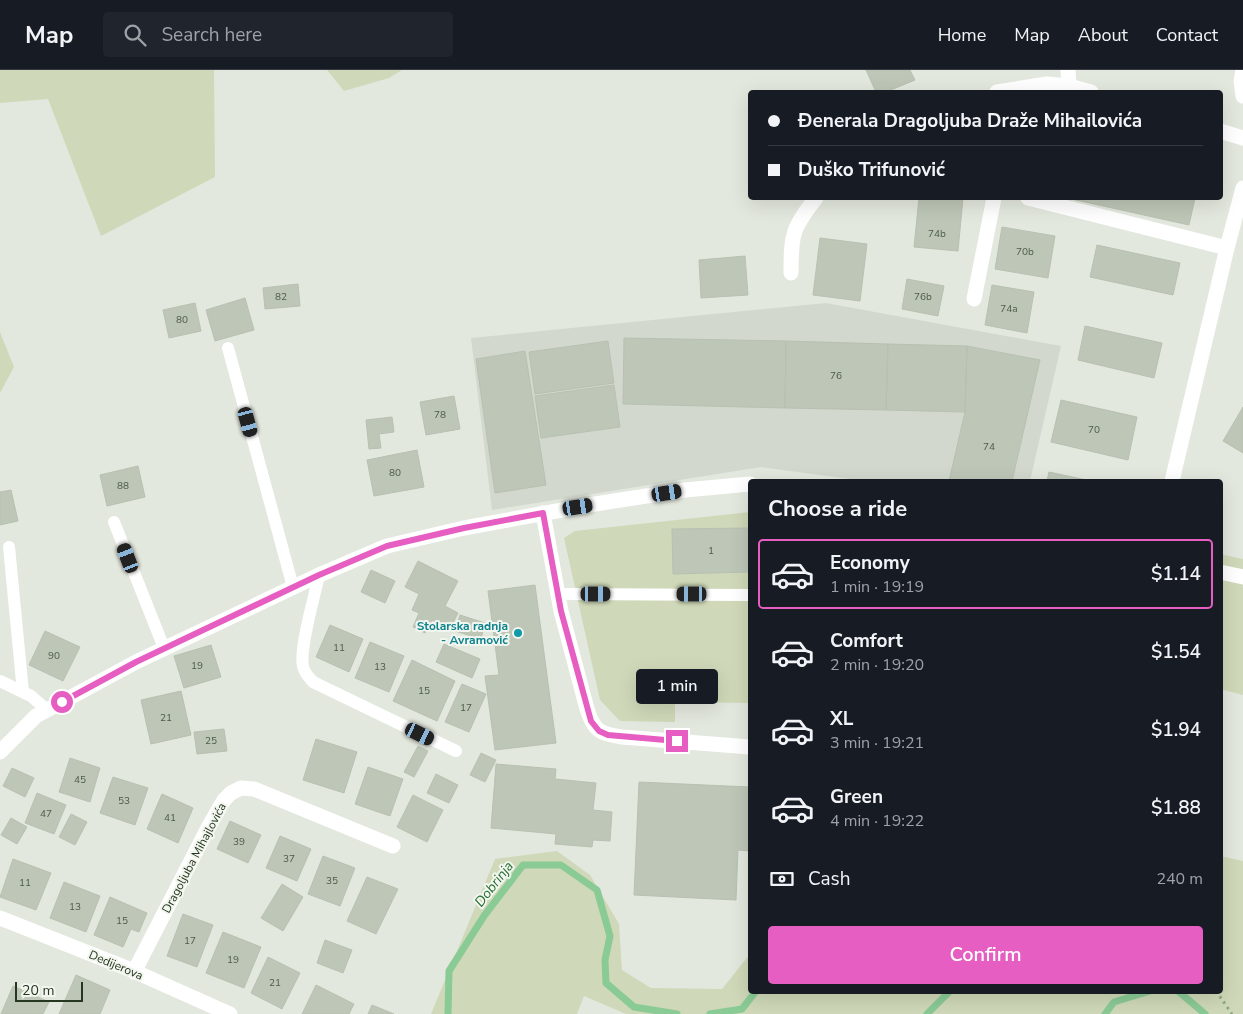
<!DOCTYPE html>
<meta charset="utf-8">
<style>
:root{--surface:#171b24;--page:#20242c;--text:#f1f3f6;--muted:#9ea1a6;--line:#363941;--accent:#e65ec2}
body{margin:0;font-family:"Nunito Sans",sans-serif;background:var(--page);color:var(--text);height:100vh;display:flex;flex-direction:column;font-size:19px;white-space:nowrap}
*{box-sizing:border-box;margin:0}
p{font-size:16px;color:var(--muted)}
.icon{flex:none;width:28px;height:28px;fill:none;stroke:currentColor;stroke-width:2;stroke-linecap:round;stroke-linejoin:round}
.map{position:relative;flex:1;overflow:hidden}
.sheet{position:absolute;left:748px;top:409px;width:475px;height:515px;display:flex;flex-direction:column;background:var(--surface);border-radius:5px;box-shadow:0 5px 20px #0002}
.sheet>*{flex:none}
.banner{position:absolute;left:748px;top:20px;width:475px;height:110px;border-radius:5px;box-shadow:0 5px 20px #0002;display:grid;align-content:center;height:110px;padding:0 20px;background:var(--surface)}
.scale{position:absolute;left:15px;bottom:12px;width:68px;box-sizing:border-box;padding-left:5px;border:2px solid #263721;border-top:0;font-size:14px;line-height:18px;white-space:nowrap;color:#263721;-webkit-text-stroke:4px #f2f6ee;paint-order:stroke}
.end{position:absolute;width:22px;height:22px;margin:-11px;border:6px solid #e65ec2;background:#fff;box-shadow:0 0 0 2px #fff}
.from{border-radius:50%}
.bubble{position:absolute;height:35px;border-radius:5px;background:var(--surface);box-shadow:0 5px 20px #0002;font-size:16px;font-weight:600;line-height:35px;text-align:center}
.car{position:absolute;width:15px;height:30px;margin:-15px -8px;border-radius:6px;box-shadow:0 0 4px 1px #0007;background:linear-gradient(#222 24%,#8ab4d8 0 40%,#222 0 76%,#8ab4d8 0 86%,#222 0)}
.banner b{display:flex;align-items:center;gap:18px;height:48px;font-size:19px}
.banner b+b{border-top:1px solid var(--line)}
.banner i{width:12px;height:12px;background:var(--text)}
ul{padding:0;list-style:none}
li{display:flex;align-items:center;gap:15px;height:70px;margin:0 10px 8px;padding:0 10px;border:2px solid transparent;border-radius:5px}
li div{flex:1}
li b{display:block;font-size:19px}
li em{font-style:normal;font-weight:600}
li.on{border-color:var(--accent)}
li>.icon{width:45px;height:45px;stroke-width:1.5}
h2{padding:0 20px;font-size:22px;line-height:60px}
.pay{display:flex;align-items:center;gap:12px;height:55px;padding:0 20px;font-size:19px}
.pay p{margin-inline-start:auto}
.button{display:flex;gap:10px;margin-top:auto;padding:10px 20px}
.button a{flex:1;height:58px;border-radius:5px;background:var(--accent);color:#fff;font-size:20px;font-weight:600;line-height:58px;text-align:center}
header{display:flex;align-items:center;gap:30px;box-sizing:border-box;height:70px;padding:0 25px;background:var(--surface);border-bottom:1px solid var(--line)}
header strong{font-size:24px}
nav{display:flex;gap:28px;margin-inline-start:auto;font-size:18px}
.search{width:350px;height:45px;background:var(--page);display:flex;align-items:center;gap:12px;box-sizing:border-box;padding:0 18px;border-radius:5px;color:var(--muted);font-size:19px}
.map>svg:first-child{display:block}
.built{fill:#d2d8cd}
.green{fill:#cfd8b8}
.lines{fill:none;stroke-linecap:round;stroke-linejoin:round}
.stream{stroke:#8aca95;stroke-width:7}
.building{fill:#bdc6b7;stroke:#b8c1b1}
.path{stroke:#8daa81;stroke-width:3;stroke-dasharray:2.5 4;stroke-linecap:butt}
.lane{stroke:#fff;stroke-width:12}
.street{stroke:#fff;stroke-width:15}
.route{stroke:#e65ec2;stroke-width:6}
.culture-dot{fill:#0f9aa8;stroke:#f2f6ee;stroke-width:2}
.labels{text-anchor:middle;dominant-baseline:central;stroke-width:4;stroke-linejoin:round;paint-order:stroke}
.number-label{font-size:10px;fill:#4c5b46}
.culture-label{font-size:12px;font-weight:bold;fill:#0d838f;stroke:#f2f6ee;text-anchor:end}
.street-label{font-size:12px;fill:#263721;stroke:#f2f6ee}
.water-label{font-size:14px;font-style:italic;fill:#216d2f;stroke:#f2f6ee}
</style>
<header>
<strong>Map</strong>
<div class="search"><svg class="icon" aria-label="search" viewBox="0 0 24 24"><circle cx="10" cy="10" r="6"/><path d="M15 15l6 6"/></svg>Search here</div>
<nav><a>Home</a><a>Map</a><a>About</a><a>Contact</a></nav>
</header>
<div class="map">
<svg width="1243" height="944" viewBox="0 0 1243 944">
<rect width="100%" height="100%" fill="#e3e8de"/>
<path class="built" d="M826,233L1061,276L1030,411H865L761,397L492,440L471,268Z"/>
<path class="green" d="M0,0H214L215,107L101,166L48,29L0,33Z
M327,0H402L389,8L344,21Z
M0,262L14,297L0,323Z
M750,442V633L675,632V652L620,651L600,630L564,468L575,461Z
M1220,484L1243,489V625L1220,619Z
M557,781L590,805L619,854L622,900L651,918L722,919L750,884V921H1220V786L1243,791V944H626L584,926L577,944H431L495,789Z"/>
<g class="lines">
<path class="stream" d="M1178,921L1205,944
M448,944L449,901L484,846L523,795H561L597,820L610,866L605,890L606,913L634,937L677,944
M710,944L742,939L756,921
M927,944L950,921
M1105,944L1114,932L1150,921"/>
</g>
<path class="building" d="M866,0H910L915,10L886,22H876Z
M919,128H963L958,181L914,177Z
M1067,128H1195L1189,155Z
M1002,157L1055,166L1048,208L995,199Z
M820,168L867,174L860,231L813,225Z
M1097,175L1180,193L1173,225L1090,207Z
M745,186L748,225L701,228L699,190Z
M907,209L944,216L938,246L902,239Z
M298,214L300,236L265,239L263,218Z
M992,215L1034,222L1027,263L985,255Z
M245,228L254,260L215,271L206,240Z
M195,233L201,261L169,268L163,240Z
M1085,256L1162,273L1154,308L1078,290Z
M624,268L786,271L785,338L623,334Z
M608,271L614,313L535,324L529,282Z
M786,271L888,274L886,340L785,338Z
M888,274L967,276L965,342L886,340Z
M967,276L1040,290L1012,411H949L965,342Z
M525,281L546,415L495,423L476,289Z
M614,315L620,357L541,368L535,326Z
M454,326L460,359L426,365L420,332Z
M1061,330L1137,347L1128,390L1051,372Z
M1243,337V383L1223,371Z
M392,347L394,362L379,364L381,378L369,379L366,350Z
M417,380L424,417L374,426L367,390Z
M138,396L145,427L107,436L100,405Z
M1049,402L1091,411H1047Z
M11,420L18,451L0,455V422Z
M750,458V502L673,504L672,459Z
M418,491L458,511L445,536L458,543L450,559L432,550L425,563L413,557L419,543L412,540L419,524L405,517Z
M371,500L395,511L385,533L361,522Z
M535,515L556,673L495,680L485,606L499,605L488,521Z
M460,545L485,553L481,569L455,561Z
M330,555L363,569L349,602L316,587Z
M45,561L80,577L63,611L29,595Z
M370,572L404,586L389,622L355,608Z
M444,574L480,589L472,608L436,592Z
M211,575L221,607L184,618L174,586Z
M412,590L455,611L437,651L393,631Z
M462,614L486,624L469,662L445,652Z
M181,621L191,665L151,674L141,630Z
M224,659L227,681L197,684L194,662Z
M316,669L357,682L344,723L303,710Z
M418,676L428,681L414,707L404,702Z
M481,683L496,690L485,712L470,705Z
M70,688L100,698L90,732L59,722Z
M496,694L556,699L555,709L596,713L593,740L612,742L610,771L593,770L592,777L555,774L556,764L491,758Z
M368,697L403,709L390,746L355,734Z
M12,698L34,708L25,727L3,716Z
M436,704L458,715L449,733L427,723Z
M113,707L148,718L135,755L100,743Z
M639,712L750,717V781L738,780L736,830L634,825Z
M37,723L66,735L54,764L25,753Z
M162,724L193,738L178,773L147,759Z
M413,725L443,740L427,772L397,757Z
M71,744L87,752L75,775L59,767Z
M11,748L27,757L17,774L1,765Z
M230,751L261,765L248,793L217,779Z
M280,766L311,779L297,811L266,798Z
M323,786L355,798L340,836L308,824Z
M13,789L51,803L36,840L0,827Z
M367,807L398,819L376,864L347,851Z
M64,812L100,826L86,862L50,848Z
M282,814L303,827L283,861L261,848Z
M110,827L147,843L139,862L131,859L123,877L94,865Z
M183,844L213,855L197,897L167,886Z
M223,862L261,877L244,918L206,903Z
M325,870L352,880L343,903L317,893Z
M268,887L300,903L282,939L251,923Z
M76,905L110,920L100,944H59Z
M316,915L354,934L349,944H302Z
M13,916L49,932L43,944H1Z
M372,935L394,944H368Z"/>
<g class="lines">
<path class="path" d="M1216,921L1232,944"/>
<path class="lane" d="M228,278L293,517
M114,452L164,578
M9,477L23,622
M319,505C315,525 299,578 303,596C304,603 309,607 313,612L456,681
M558,524L750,525
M0,611L31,626L47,640"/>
<path class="street" d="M1068,0L1069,16
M1243,0L1241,11L1243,26
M997,22L1047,14L1069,16L1091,22
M1220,61L1243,68
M1028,128L1227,178
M791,203C791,165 792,158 816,128
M974,229L994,128
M1172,411L1227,178L1243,118
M543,443L561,541L587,639C594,661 600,664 622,667L750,677
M1220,502L1243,507
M0,682L36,646L136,592L319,505L387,476L464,458L595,434L685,420L750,414
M0,848L129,899L230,944
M134,902L209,756L224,730L231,723L241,718L254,719L393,776"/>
</g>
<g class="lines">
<path class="route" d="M62,632L136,592L180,571L319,505L387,476L464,458L543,443L561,541L591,651L599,661L608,665L677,671"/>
</g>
<circle class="culture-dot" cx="518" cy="563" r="5"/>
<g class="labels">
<g class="number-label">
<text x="937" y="164">74b</text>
<text x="1025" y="182">70b</text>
<text x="281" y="227">82</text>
<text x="923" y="227">76b</text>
<text x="1009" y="239">74a</text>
<text x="182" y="250">80</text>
<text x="836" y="306">76</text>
<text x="440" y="345">78</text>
<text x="1094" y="360">70</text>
<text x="989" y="377">74</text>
<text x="395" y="403">80</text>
<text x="123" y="416">88</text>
<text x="711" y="481">1</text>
<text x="339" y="578">11</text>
<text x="54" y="586">90</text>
<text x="197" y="596">19</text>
<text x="380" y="597">13</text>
<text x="424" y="621">15</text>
<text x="466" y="638">17</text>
<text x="166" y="648">21</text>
<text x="211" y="671">25</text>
<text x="80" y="710">45</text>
<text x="124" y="731">53</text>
<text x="46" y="744">47</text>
<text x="170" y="748">41</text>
<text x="239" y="772">39</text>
<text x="289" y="789">37</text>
<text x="332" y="811">35</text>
<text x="25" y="813">11</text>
<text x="75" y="837">13</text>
<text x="122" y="851">15</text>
<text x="190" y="871">17</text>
<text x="233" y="890">19</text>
<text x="275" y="913">21</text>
</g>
<g class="culture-label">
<text x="508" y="556">Stolarska radnja<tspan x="508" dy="14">- Avramović</tspan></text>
</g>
<g class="street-label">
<text transform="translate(194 788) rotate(-62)">Dragoljuba Mihajlovića</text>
<text transform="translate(116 895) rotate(23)">Dedijerova</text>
</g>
<g class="water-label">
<text transform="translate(494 814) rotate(-52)">Dobrinja</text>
</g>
</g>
</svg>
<div class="scale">20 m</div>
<i class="end from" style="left:62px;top:632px"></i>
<i class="end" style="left:677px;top:671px"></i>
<div class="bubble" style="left:636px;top:599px;width:82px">1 min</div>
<i class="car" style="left:248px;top:352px;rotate:165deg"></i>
<i class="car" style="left:667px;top:423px;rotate:81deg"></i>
<i class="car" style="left:578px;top:437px;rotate:81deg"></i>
<i class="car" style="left:128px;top:488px;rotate:339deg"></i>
<i class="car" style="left:596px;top:524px;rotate:90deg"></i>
<i class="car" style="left:692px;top:524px;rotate:270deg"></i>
<i class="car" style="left:420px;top:664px;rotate:116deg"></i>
<div class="banner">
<b><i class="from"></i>Đenerala Dragoljuba Draže Mihailovića</b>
<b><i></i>Duško Trifunović</b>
</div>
<section class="sheet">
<h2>Choose a ride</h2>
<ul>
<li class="on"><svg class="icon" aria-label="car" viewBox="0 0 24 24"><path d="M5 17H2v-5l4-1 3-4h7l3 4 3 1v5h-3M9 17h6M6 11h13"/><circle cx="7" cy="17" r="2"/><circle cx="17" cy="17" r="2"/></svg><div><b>Economy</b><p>1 min · 19:19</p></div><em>$1.14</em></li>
<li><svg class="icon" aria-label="car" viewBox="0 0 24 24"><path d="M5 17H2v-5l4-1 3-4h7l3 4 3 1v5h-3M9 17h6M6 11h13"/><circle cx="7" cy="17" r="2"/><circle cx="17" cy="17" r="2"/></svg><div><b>Comfort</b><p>2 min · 19:20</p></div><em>$1.54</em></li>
<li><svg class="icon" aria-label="car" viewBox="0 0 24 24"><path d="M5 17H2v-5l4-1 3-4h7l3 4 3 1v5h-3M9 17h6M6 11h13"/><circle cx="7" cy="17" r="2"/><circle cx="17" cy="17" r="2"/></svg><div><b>XL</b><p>3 min · 19:21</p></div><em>$1.94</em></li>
<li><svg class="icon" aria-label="car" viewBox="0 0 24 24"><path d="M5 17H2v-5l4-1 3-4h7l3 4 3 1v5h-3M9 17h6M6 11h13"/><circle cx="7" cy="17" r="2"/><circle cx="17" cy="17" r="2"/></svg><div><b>Green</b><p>4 min · 19:22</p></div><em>$1.88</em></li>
</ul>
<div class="pay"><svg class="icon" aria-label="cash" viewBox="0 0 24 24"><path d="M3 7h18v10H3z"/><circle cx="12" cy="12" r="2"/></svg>Cash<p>240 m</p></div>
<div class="button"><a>Confirm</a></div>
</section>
</div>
